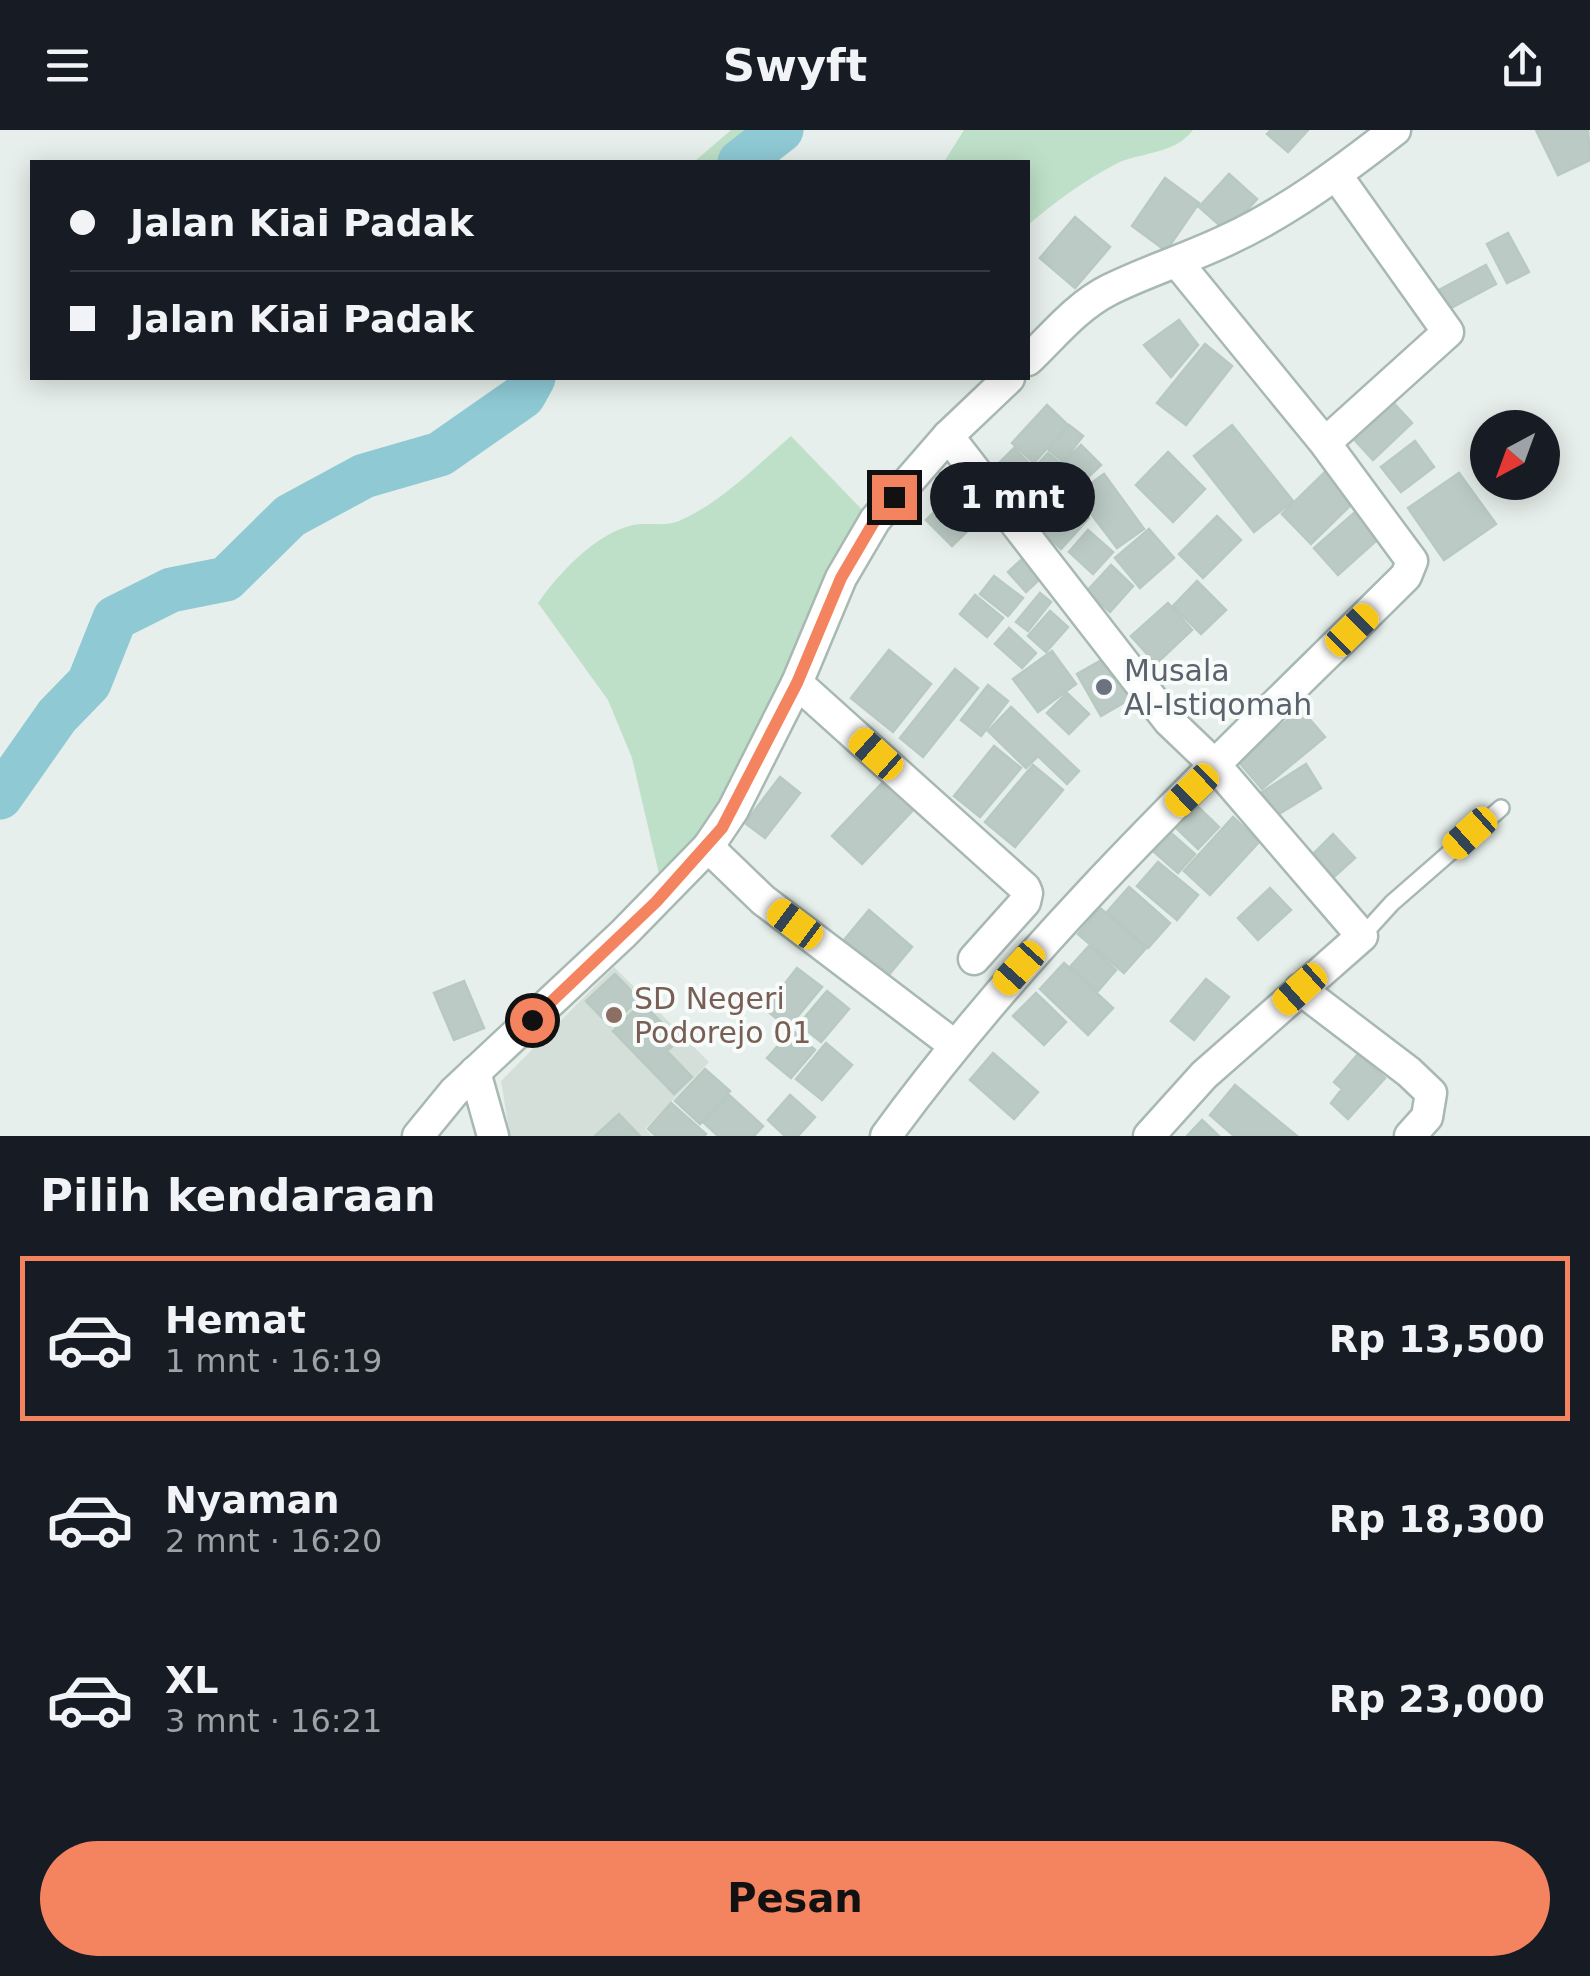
<!DOCTYPE html>
<html lang="id">
<meta charset="utf-8">
<style>
:root{--surface:#171b24;--page:#242831;--text:#f1f3f6;--muted:#9ea1a6;--line:#363941;--accent:#f4845f}
body{margin:0;font-family:"DejaVu Sans",sans-serif;background:var(--page);color:var(--text);height:100vh;display:flex;flex-direction:column;font-size:38px;white-space:nowrap}
*{box-sizing:border-box;margin:0}
p{font-size:32px;color:var(--muted)}
.icon{flex:none;width:55px;height:55px;fill:none;stroke:currentColor;stroke-width:2;stroke-linecap:round;stroke-linejoin:round}
.map{position:relative;height:1006px;overflow:hidden}
.side{display:flex;flex-direction:column;background:var(--surface);flex:1}
.side>*{flex:none}
.hud{position:absolute;left:30px;top:30px;width:1000px;height:220px;border-radius:0px;box-shadow:0 5px 25px #0003;display:grid;align-content:center;height:220px;padding:0 40px;background:var(--surface)}
.needle{width:65px;rotate:221deg}
.fabs{position:absolute;left:1470px;top:280px;display:grid;gap:20px}
.fabs a{display:grid;place-items:center;width:90px;height:90px;border-radius:50%;background:var(--surface);box-shadow:0 5px 25px #0003;font-size:50px}
.end{position:absolute;width:45px;height:45px;margin:-22px;border:12px solid #f4845f;background:#111;box-shadow:0 0 0 5px #111}
.from{border-radius:50%}
.bubble{position:absolute;height:70px;border-radius:35px;background:var(--surface);box-shadow:0 5px 25px #0003;font-size:32px;font-weight:700;line-height:70px;text-align:center}
.car{position:absolute;width:30px;height:60px;margin:-30px -15px;border-radius:12px;box-shadow:0 0 8px 2px #0007;background:linear-gradient(#f5c518 24%,#345 0 40%,#f5c518 0 76%,#345 0 86%,#f5c518 0)}
.hud b{display:flex;align-items:center;gap:35px;height:95px;font-size:38px}
.hud b+b{border-top:2px solid var(--line)}
.hud i{width:25px;height:25px;background:var(--text)}
ul{padding:0;list-style:none}
li{display:flex;align-items:center;gap:30px;height:165px;margin:0 20px 15px;padding:0 20px;border:5px solid transparent;border-radius:0px}
li div{flex:1}
li b{display:block;font-size:38px}
li em{font-style:normal;font-weight:700}
li.current{border-color:var(--accent)}
li>.icon{width:90px;height:90px;stroke-width:1.5}
h2{padding:0 40px;font-size:45px;line-height:120px}
.cta{display:flex;gap:20px;margin-top:auto;padding:20px 40px}
.cta a{flex:1;height:115px;border-radius:60px;background:var(--accent);color:#111;font-size:40px;font-weight:700;line-height:115px;text-align:center}
header{display:flex;justify-content:space-between;align-items:center;height:130px;padding:0 40px;background:var(--surface);font-size:45px;font-weight:700}
.map>svg:first-child{display:block}
.built{fill:#d4dfda}
.green{fill:#bfe0c8}
.lines{fill:none;stroke-linecap:round;stroke-linejoin:round}
.river{stroke:#8ec9d4;stroke-width:45}
.building{fill:#bbcac4;stroke:#b8c9c2;stroke-width:2.5}
.service-casing{stroke:#a8b8b2;stroke-width:20}
.minor-casing{stroke:#a8b8b2;stroke-width:35}
.tertiary-casing{stroke:#a8b8b2;stroke-width:35}
.service{stroke:#fff;stroke-width:15}
.minor{stroke:#fff;stroke-width:30}
.tertiary{stroke:#fff;stroke-width:30}
.route{stroke:#f4845f;stroke-width:12}
.worship-dot{fill:#6b7280;stroke:#f7fbf9;stroke-width:4}
.education-dot{fill:#8d6e63;stroke:#f7fbf9;stroke-width:4}
.labels{text-anchor:middle;dominant-baseline:central;stroke-width:8;stroke-linejoin:round;paint-order:stroke}
.worship-label{font-size:30px;fill:#5b616d;stroke:#f7fbf9;text-anchor:start}
.education-label{font-size:30px;fill:#785e54;stroke:#f7fbf9;text-anchor:start}
</style>
<header><svg class="icon" aria-label="menu" viewBox="0 0 24 24"><path d="M4 6h16M4 12h16M4 18h16"/></svg>Swyft<svg class="icon" aria-label="share" viewBox="0 0 24 24"><path d="M12 15V3M7 8l5-5 5 5M5 13v7h14v-7"/></svg></header>
<div class="map">
<svg width="1590" height="1006" viewBox="0 0 1590 1006">
<rect width="100%" height="100%" fill="#e6efeb"/>
<path class="built" d="M614,837L709,932L645,999L652,1006H510L501,951Z"/>
<path class="green" d="M731,0H803L759,32H694Z
M964,0H1193C1173,26 1140,21 1114,35C1082,52 1055,72 1028,95V32H944Z
M791,306L873,391L741,660L660,748L632,628L608,570L538,473C558,444 596,403 633,395C648,392 665,397 679,391C722,372 756,336 791,306Z"/>
<g class="lines">
<path class="river" d="M740,32L781,0
M0,667L57,586L89,553L115,488L171,460L226,449L290,386L364,346L440,324L523,266L533,248"/>
</g>
<path class="building" d="M1271,0H1308L1288,22L1267,4Z
M1536,0H1588L1590,30L1558,45Z
M1229,44L1257,69L1227,102L1199,77Z
M1165,48L1199,73L1166,121L1132,96Z
M1075,87L1110,117L1075,158L1040,128Z
M1508,103L1529,142L1507,153L1487,114Z
M1486,135L1496,154L1449,179L1439,160Z
M1179,190L1198,215L1171,247L1144,215Z
M1205,214L1232,236L1186,295L1157,273Z
M1390,269L1412,293L1373,330L1351,306Z
M1047,275L1068,295L1034,333L1012,313Z
M1069,295L1083,306L1063,332L1049,320Z
M1232,295L1293,371L1254,402L1194,326Z
M1415,311L1434,337L1401,362L1381,337Z
M1081,315L1101,335L1084,351L1065,331Z
M1014,318L1028,332L1003,357L989,343Z
M1168,322L1205,359L1173,392L1136,355Z
M1048,323L1082,352L1069,366L1036,336Z
M1029,334L1056,360L1030,386L1003,360Z
M1329,338L1358,368L1311,414L1282,384Z
M1459,343L1496,394L1444,430L1408,378Z
M1104,344L1144,399L1117,418L1076,364Z
M957,359L983,386L952,416L926,390Z
M1064,364L1089,388L1061,419L1036,395Z
M1362,376L1385,403L1338,445L1314,418Z
M1217,386L1241,410L1203,448L1179,424Z
M1149,399L1174,428L1140,458L1115,428Z
M1088,400L1113,422L1093,444L1069,422Z
M1021,430L1039,450L1026,462L1008,442Z
M1111,435L1133,456L1110,482L1087,461Z
M994,446L1023,468L1008,486L980,464Z
M1197,451L1226,480L1201,504L1173,476Z
M1040,463L1051,472L1028,501L1016,492Z
M975,465L1003,488L987,507L960,484Z
M1168,473L1192,500L1156,534L1131,506Z
M1050,481L1068,497L1046,522L1028,506Z
M1009,498L1036,523L1022,538L995,514Z
M889,520L931,554L893,602L851,568Z
M1052,521L1076,554L1038,582L1013,549Z
M1107,527L1130,569L1101,586L1077,544Z
M955,539L978,558L923,627L900,608Z
M988,555L1008,571L981,606L961,590Z
M1067,563L1089,584L1069,604L1047,583Z
M1011,577L1079,641L1067,654L1038,626L1026,638L988,601Z
M1301,579L1325,607L1262,659L1238,631Z
M994,616L1021,638L980,687L954,666Z
M1306,634L1321,658L1274,687L1259,664Z
M1033,635L1063,660L1015,717L985,692Z
M780,647L800,663L765,708L745,693Z
M885,650L915,678L862,734L832,706Z
M1194,673L1219,697L1198,719L1174,696Z
M1233,687L1259,712L1210,765L1184,741Z
M1171,703L1195,724L1178,743L1154,722Z
M1333,704L1355,728L1334,747L1313,724Z
M1158,732L1198,765L1177,790L1137,756Z
M1129,757L1170,793L1148,818L1107,782Z
M1270,758L1291,780L1258,810L1238,788Z
M1100,778L1146,818L1124,843L1078,804Z
M869,780L912,817L887,847L844,810Z
M1089,816L1116,840L1098,861L1070,837Z
M1064,833L1113,878L1088,905L1040,859Z
M797,838L822,857L788,898L765,879Z
M615,844L639,869L610,896L586,871Z
M1206,849L1229,867L1194,910L1171,891Z
M464,851L484,898L454,910L434,863Z
M827,861L849,879L821,912L799,894Z
M1036,863L1066,892L1044,915L1013,886Z
M642,873L679,910L667,921L692,947L674,964L613,901Z
M792,900L815,920L791,948L767,928Z
M826,913L852,935L822,970L796,949Z
M993,923L1038,962L1014,989L970,950Z
M1358,924L1385,948L1348,989L1331,973L1342,959L1334,952Z
M705,939L730,961L700,994L675,971Z
M1235,955L1297,1006H1234L1210,985Z
M729,965L763,996L754,1006H718L704,993Z
M790,965L815,987L798,1006H785L768,990Z
M671,973L706,1004L704,1006H656L648,999Z
M619,984L640,1006H595Z
M1202,990L1219,1006H1187Z"/>
<g class="lines">
<g class="service-casing">
<path id="service" d="M1362,806L1392,773L1501,678"/>
</g>
<g class="minor-casing">
<path id="minor" d="M948,306L1169,591L1216,636L1362,806L1204,945L1149,1006
M1325,313L1448,202L1337,46
M797,553L1025,758L1027,763L1025,772L974,829
M708,717L763,770L954,915
M1300,859L1409,942L1431,963L1427,987L1410,1006
M475,942L493,1006
M886,1006C1037,799 1225,626 1406,446L1412,431L1325,313L1177,132"/>
</g>
<g class="tertiary-casing">
<path id="tertiary" d="M1028,230C1053,206 1077,176 1109,160C1147,141 1190,128 1229,109C1289,81 1342,41 1395,0
M418,1006L454,962L623,804L708,717L733,680L797,553L841,448L875,390L948,306L1009,248"/>
</g>
<use href="#service" class="service"/>
<use href="#minor" class="minor"/>
<use href="#tertiary" class="tertiary"/>
</g>
<g class="lines">
<path class="route" d="M532,890L656,772L722,698L797,553L841,448L875,390L894,367"/>
</g>
<circle class="worship-dot" cx="1104" cy="557" r="10"/>
<circle class="education-dot" cx="614" cy="885" r="10"/>
<g class="labels">
<g class="worship-label">
<text x="1124" y="540">Musala<tspan x="1124" dy="34">Al-Istiqomah</tspan></text>
</g>
<g class="education-label">
<text x="634" y="868">SD Negeri<tspan x="634" dy="34">Podorejo 01</tspan></text>
</g>
</g>
</svg>
<div class="fabs">
<a><svg class="needle" viewBox="-14 -14 28 28"><path d="M0-13l5 13h-10z" fill="#e53935"/><path d="M0 13l5-13h-10z" fill="#9ea1a6"/></svg></a>
</div>
<i class="end from" style="left:532px;top:890px"></i>
<i class="end" style="left:894px;top:367px"></i>
<div class="bubble" style="left:930px;top:332px;width:165px">1 mnt</div>
<i class="car" style="left:1352px;top:500px;rotate:45deg"></i>
<i class="car" style="left:876px;top:624px;rotate:312deg"></i>
<i class="car" style="left:1192px;top:660px;rotate:226deg"></i>
<i class="car" style="left:1470px;top:703px;rotate:228deg"></i>
<i class="car" style="left:795px;top:794px;rotate:307deg"></i>
<i class="car" style="left:1019px;top:838px;rotate:222deg"></i>
<i class="car" style="left:1300px;top:859px;rotate:228deg"></i>
<div class="hud">
<b><i class="from"></i>Jalan Kiai Padak</b>
<b><i></i>Jalan Kiai Padak</b>
</div>
</div>
<section class="side">
<h2>Pilih kendaraan</h2>
<ul>
<li class="current"><svg class="icon" aria-label="car" viewBox="0 0 24 24"><path d="M5 17H2v-5l4-1 3-4h7l3 4 3 1v5h-3M9 17h6M6 11h13"/><circle cx="7" cy="17" r="2"/><circle cx="17" cy="17" r="2"/></svg><div><b>Hemat</b><p>1 mnt · 16:19</p></div><em>Rp 13,500</em></li>
<li><svg class="icon" aria-label="car" viewBox="0 0 24 24"><path d="M5 17H2v-5l4-1 3-4h7l3 4 3 1v5h-3M9 17h6M6 11h13"/><circle cx="7" cy="17" r="2"/><circle cx="17" cy="17" r="2"/></svg><div><b>Nyaman</b><p>2 mnt · 16:20</p></div><em>Rp 18,300</em></li>
<li><svg class="icon" aria-label="car" viewBox="0 0 24 24"><path d="M5 17H2v-5l4-1 3-4h7l3 4 3 1v5h-3M9 17h6M6 11h13"/><circle cx="7" cy="17" r="2"/><circle cx="17" cy="17" r="2"/></svg><div><b>XL</b><p>3 mnt · 16:21</p></div><em>Rp 23,000</em></li>
</ul>
<div class="cta"><a>Pesan</a></div>
</section>
